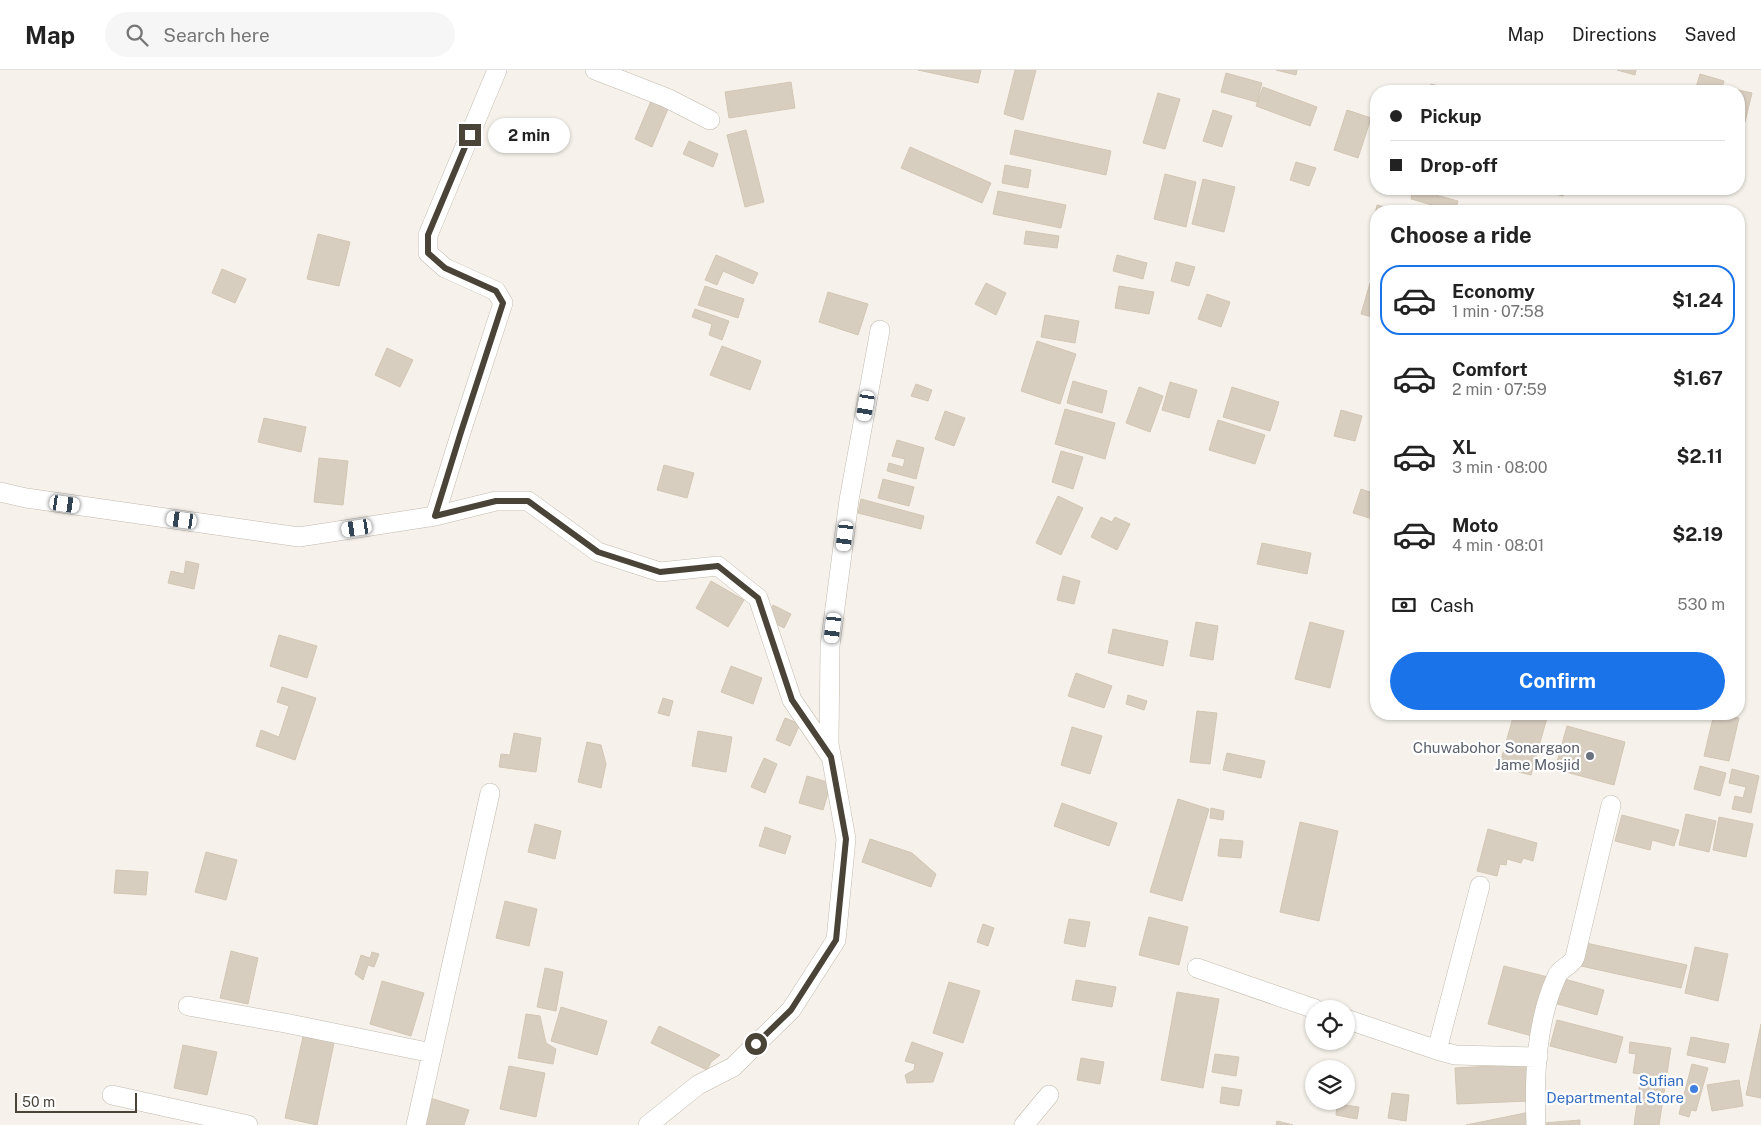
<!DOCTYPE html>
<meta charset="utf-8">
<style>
:root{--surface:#fff;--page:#f6f6f6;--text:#222;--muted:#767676;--line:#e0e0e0;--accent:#1a73e8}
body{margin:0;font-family:"Public Sans",sans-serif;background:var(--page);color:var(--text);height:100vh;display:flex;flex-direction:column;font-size:19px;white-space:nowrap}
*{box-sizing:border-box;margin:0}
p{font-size:16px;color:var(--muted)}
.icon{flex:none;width:28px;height:28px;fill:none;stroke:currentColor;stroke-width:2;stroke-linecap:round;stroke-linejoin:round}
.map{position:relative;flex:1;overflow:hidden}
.side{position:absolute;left:1370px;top:135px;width:375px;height:515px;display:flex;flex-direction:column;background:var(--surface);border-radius:20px;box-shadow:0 1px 4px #0004}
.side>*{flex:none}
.guide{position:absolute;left:1370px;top:15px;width:375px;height:110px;border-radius:20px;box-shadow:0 1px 4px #0004;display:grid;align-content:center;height:110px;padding:0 20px;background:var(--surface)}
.buttons{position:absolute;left:1305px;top:930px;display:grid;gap:10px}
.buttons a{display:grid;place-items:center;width:50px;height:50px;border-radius:50%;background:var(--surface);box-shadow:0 1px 4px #0004;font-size:25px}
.scale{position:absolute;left:15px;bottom:12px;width:122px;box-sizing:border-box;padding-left:5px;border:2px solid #4a4338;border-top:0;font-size:14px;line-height:18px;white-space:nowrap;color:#4a4338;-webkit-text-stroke:4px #fff;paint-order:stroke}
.end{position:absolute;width:22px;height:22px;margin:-11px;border:6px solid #4a4338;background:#fff;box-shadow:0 0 0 2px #fff}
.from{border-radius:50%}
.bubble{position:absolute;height:35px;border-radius:18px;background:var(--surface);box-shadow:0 1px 4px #0004;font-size:16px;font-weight:700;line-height:35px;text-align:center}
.car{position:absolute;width:15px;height:30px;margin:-15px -8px;border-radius:6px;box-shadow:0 0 4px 1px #0007;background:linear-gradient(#fff 24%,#345 0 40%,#fff 0 76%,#345 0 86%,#fff 0)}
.guide b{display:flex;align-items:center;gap:18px;height:48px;font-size:19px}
.guide b+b{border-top:1px solid var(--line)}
.guide i{width:12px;height:12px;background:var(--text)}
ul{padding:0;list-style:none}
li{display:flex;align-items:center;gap:15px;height:70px;margin:0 10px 8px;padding:0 10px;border:2px solid transparent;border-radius:20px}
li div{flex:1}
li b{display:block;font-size:19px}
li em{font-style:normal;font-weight:700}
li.active{border-color:var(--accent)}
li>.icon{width:45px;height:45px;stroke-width:1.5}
h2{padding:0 20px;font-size:22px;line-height:60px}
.pay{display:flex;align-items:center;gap:12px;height:55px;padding:0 20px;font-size:19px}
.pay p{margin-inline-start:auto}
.action{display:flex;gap:10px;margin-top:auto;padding:10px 20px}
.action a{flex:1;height:58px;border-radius:30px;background:var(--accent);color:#fff;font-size:20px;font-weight:700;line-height:58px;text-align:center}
header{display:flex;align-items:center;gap:30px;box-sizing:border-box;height:70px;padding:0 25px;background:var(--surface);border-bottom:1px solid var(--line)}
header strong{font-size:24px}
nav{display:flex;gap:28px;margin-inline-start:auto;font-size:18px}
.search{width:350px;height:45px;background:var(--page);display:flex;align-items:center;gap:12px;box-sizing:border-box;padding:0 18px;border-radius:28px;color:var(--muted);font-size:19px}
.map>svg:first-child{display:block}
.building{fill:#d8cec0;stroke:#d3c6b3}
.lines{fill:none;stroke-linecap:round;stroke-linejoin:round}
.street-casing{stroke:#c2baad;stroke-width:20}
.street{stroke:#fff;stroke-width:19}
.route{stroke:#4a4338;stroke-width:6}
.worship-dot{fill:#6b7280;stroke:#fff;stroke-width:2}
.shop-dot{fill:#3f7fe0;stroke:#fff;stroke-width:2}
.labels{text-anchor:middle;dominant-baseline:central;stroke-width:4.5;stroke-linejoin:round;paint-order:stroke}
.worship-label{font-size:15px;fill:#5b616d;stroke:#fff;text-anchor:end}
.shop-label{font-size:15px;fill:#366cbe;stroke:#fff;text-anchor:end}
</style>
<header>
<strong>Map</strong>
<div class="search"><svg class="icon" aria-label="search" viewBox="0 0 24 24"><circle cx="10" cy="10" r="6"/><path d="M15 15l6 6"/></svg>Search here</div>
<nav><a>Map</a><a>Directions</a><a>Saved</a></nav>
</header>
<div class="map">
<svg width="1761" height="1055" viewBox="0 0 1761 1055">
<rect width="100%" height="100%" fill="#f6f2eb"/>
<path class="building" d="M918,0H981L978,13Z
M1015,0H1036L1023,50L1004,44Z
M1276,0H1297L1296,5Z
M1617,0H1636L1635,5Z
M1226,3L1262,13L1257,32L1221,22Z
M1700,4L1724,11L1721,21H1695Z
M791,12L795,38L729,48L725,22Z
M1431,14L1452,20V21H1429Z
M1263,17L1317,37L1310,56L1256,36Z
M1738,20L1752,23L1745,52L1739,51Z
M1158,23L1180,29L1165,79L1143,73Z
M653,26L670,34L652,77L635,69Z
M1213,40L1232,46L1222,77L1203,71Z
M1347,40L1371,48L1358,88L1334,80Z
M746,60L764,132L745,137L727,65Z
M1015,60L1111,81L1106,105L1010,84Z
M689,71L718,84L713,97L683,84Z
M910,77L991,113L982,133L901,98Z
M1296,92L1316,98L1309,116L1290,110Z
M1005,95L1031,100L1028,118L1002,113Z
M1165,104L1196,112L1186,157L1154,149Z
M1203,109L1235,117L1224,162L1192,154Z
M1413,119L1458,131L1455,141H1437L1439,137L1411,129Z
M1545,119H1565L1563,126L1544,121Z
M998,121L1066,135L1061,158L993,144Z
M1377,135L1393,139L1392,141H1376V150H1374Z
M1026,161L1059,166L1057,178L1024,174Z
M318,164L350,172L339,216L307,209Z
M716,185L758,203L753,214L723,201L717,215L705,210Z
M1117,185L1147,193L1143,209L1113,201Z
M1176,192L1195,197L1189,216L1171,211Z
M222,199L246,209L235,233L212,223Z
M986,213L1006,223L996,245L975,234Z
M1370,213L1376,214V248L1361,244Z
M705,216L744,229L738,248L698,235Z
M1119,216L1154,222L1149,244L1115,238Z
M828,222L868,234L858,265L819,252Z
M1207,224L1230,232L1221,257L1198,249Z
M695,239L729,251L722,270L709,265L712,254L692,247Z
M1045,245L1079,251L1075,273L1041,267Z
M1037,271L1076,284L1060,334L1021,321Z
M722,276L761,291L750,320L710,305Z
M387,278L413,290L400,317L375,305Z
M1073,311L1107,321L1102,343L1067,333Z
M1170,312L1197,320L1189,348L1162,340Z
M916,314L932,320L928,331L911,326Z
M1139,317L1163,326L1150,362L1126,353Z
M1232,317L1279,332L1270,361L1223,347Z
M1065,339L1115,353L1105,389L1055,374Z
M1341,340L1362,346L1355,371L1334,366Z
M945,341L965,348L954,376L935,369Z
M264,348L306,357L301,382L258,372Z
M1218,350L1265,365L1255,394L1209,380Z
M897,370L924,378L916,409L887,401L889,393L903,397L905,389L892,386Z
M1061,381L1083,387L1073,419L1052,412Z
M319,388L348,391L343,435L314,432Z
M664,395L694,403L687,428L657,420Z
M883,409L914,417L909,436L878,428Z
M1361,419L1376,424V450L1353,443Z
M1058,426L1083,438L1061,485L1036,473Z
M861,429L924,446L921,459L858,443Z
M1101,447L1112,452L1115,447L1130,454L1117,480L1091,467Z
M1262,473L1311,483L1307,504L1257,494Z
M186,491L199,494L194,519L168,513L171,501L184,504Z
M1063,506L1080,511L1074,534L1057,530Z
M711,511L744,530L728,557L696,538Z
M773,535L791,544L784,558L766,549Z
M1196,552L1218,556L1213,590L1190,586Z
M1310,552L1344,561L1330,618L1295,609Z
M1113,559L1168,571L1163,596L1108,583Z
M279,565L317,576L307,608L270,596Z
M731,596L762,608L753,634L721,622Z
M1076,603L1112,616L1104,638L1068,626Z
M282,617L316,628L295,690L256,676L261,660L279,667L289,636L277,632Z
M1128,625L1147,631L1144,640L1126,634Z
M663,628L673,631L669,646L658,643Z
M1197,641L1217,643L1210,694L1190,692Z
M1514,644H1548L1531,705L1499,697Z
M1687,644H1707L1705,649Z
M1714,644L1739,648L1729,691L1704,686Z
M785,648L800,654L790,676L776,670Z
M1567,656L1625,672L1614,715L1555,699Z
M1072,657L1102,666L1090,704L1061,695Z
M698,661L732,667L726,702L692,696Z
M514,663L541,668L536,702L499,697L501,684L510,685Z
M587,672L601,675L606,694L601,718L578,712Z
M1227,683L1265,691L1261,708L1223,700Z
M764,688L777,694L765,723L751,717Z
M1700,696L1726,703L1720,726L1694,719Z
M1732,699L1759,706L1751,743L1732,739L1735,726L1743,728L1746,717L1729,713Z
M807,706L831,713L823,740L799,733Z
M1178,729L1209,739L1182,831L1150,822Z
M1062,733L1117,753L1109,776L1054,756Z
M1211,738L1224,741L1223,750L1210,748Z
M1686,744L1716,751L1709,782L1679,775Z
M1622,745L1679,760L1674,776L1652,770L1650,780L1615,771Z
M1719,747L1753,754L1746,787L1713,780Z
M1300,752L1338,761L1319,851L1280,842Z
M535,754L561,761L555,789L528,782Z
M765,757L791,766L785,784L759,776Z
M1488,759L1537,773L1533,791L1523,788L1521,793L1507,789L1506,795L1500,794L1497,806L1477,801Z
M870,769L912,783L936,804L931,817L862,792Z
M1220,769L1243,771L1241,788L1218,786Z
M206,782L237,790L226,830L195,822Z
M116,800L148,802L146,825L114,823Z
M505,831L537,839L529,876L496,868Z
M1149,847L1188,857L1179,895L1139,885Z
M1069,849L1090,852L1085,877L1064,873Z
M983,854L994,858L988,876L977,872Z
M1586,873L1687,895L1681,918L1581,896Z
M1695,877L1728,884L1718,931L1685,923Z
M231,881L258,888L248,934L220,928Z
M372,882L379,884L374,897L368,895L363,910L355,904L361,885L370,888Z
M1504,896L1548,907L1532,966L1488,954Z
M545,898L563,902L556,941L537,937Z
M1561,908L1604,920L1597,945L1554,933Z
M1076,910L1116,917L1112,937L1072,930Z
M382,911L424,923L411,966L370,954Z
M949,912L980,921L963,973L933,963Z
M1177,922L1219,929L1203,1018L1161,1010Z
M561,937L607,951L597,985L551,971Z
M526,944L540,946L546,973L556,979L553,994L518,988Z
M1557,950L1623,967L1616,993L1550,976Z
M1761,954V1028L1746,1025Z
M659,956L720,985L711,992L707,1000L651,973Z
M304,962L335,968L317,1055L285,1048Z
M1691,967L1729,974L1725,993L1687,985Z
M912,972L943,983L933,1012L907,1013L905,1005L914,1000L915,994L905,991Z
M1630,972L1671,978L1659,1055H1634L1641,1004L1633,1003L1636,984L1629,983Z
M183,975L217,982L207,1025L174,1018Z
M1215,984L1239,987L1236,1006L1212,1002Z
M1081,988L1104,992L1100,1014L1077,1010Z
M1527,994L1529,1031L1457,1034L1455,998Z
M1692,994L1708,998L1696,1041L1691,1040L1689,1047L1679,1044Z
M509,996L545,1003L536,1047L500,1039Z
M1739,1010L1743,1036L1712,1041L1707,1015Z
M1222,1017L1242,1020L1239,1036L1220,1033Z
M1392,1023L1409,1025L1406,1051L1388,1048Z
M430,1028L469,1040L464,1055H422Z
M1337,1034L1359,1037L1357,1049L1336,1045Z
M1530,1042L1533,1055H1466Z
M1580,1050V1055H1544V1053Z
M1277,1051L1293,1055H1276Z"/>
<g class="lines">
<g class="street-casing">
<path id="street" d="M595,0L667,28L710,50
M0,422L26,428L299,467L435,446L496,431H528L598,482L660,502L718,496L758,528L792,630L831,687
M435,446L461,362L503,233L496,221L445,198L428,183V165L497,0
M1197,898L1315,939
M188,936L285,953L432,983
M1346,949L1437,980L1455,985L1538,987
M1437,980L1480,816
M112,1025L248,1055
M416,1055L490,723
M648,1055L698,1015L733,997L791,940L836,870L846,769L829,674L830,576L849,430L880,260
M1024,1055L1049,1025
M1536,1055C1534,1006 1536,951 1557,906C1561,897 1572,896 1575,887L1611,735"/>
</g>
<use href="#street" class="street"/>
</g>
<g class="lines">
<path class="route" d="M470,65L428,165V183L445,198L496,221L503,233L461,362L435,446L496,431H528L598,482L660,502L718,496L758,528L792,630L831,687L846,769L836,870L791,940L756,974"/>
</g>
<circle class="worship-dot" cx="1590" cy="686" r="5"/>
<circle class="shop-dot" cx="1694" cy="1019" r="5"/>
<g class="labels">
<g class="worship-label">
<text x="1580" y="677">Chuwabohor Sonargaon<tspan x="1580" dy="17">Jame Mosjid</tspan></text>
</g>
<g class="shop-label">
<text x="1684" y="1010">Sufian<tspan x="1684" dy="17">Departmental Store</tspan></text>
</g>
</g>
</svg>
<div class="buttons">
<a><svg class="icon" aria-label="locate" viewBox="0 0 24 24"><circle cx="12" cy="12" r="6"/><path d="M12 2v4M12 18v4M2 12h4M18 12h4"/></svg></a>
<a><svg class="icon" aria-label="layers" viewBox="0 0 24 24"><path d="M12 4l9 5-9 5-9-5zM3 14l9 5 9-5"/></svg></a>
</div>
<div class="scale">50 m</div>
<i class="end from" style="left:756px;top:974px"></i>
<i class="end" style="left:470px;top:65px"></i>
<div class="bubble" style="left:488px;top:48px;width:82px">2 min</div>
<i class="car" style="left:866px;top:336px;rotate:190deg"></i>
<i class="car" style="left:65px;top:434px;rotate:98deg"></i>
<i class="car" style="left:182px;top:450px;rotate:278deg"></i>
<i class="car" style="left:357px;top:458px;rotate:261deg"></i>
<i class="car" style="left:845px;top:466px;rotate:187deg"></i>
<i class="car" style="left:833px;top:558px;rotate:187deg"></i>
<div class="guide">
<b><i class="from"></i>Pickup</b>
<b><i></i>Drop-off</b>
</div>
<section class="side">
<h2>Choose a ride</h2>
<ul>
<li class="active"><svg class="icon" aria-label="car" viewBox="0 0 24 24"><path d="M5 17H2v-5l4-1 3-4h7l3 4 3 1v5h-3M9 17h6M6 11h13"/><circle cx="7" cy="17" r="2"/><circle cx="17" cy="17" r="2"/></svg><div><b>Economy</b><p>1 min · 07:58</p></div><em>$1.24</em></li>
<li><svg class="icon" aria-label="car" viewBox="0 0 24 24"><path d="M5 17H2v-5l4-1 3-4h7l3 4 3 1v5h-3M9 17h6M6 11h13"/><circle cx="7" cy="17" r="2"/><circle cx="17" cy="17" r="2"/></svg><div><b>Comfort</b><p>2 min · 07:59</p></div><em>$1.67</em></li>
<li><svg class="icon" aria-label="car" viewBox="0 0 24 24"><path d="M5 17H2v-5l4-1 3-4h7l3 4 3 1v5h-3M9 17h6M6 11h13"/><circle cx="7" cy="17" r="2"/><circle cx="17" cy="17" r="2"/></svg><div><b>XL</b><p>3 min · 08:00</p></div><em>$2.11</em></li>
<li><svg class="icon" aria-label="car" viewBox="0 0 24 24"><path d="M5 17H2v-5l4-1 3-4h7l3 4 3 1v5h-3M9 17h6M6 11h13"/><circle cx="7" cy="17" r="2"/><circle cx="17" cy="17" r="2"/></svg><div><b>Moto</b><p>4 min · 08:01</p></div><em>$2.19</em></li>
</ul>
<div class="pay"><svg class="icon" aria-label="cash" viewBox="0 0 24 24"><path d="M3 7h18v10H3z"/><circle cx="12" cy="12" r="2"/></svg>Cash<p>530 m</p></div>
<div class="action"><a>Confirm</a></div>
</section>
</div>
